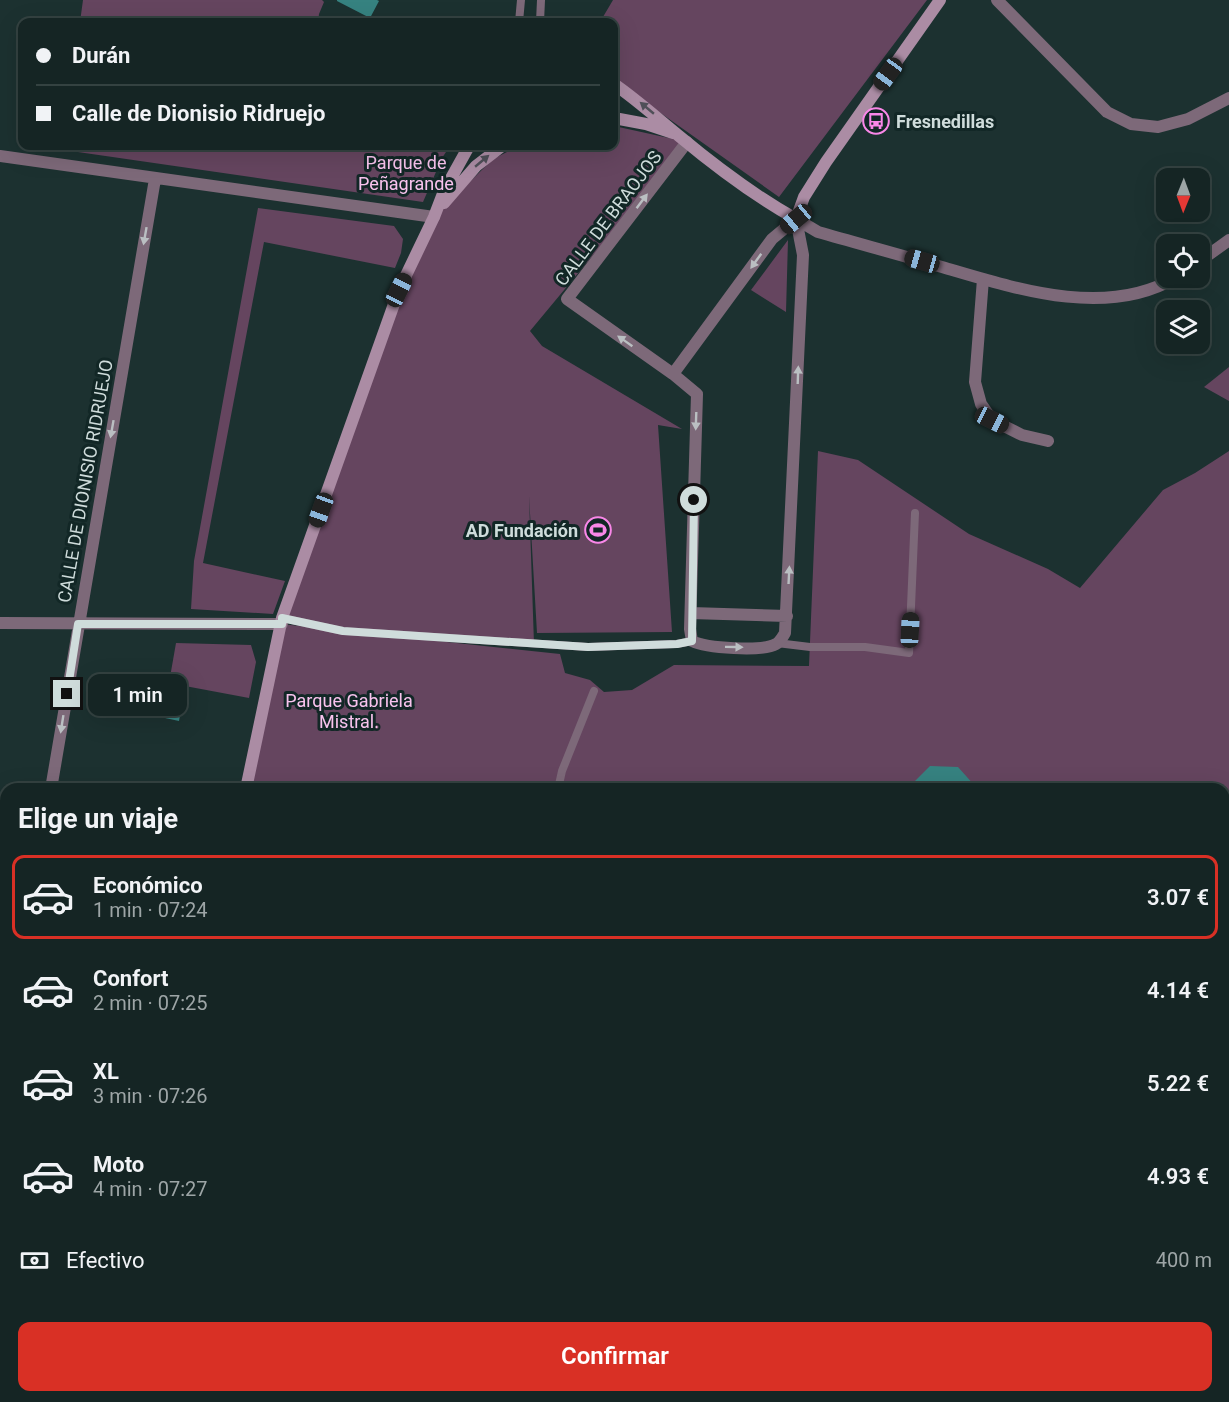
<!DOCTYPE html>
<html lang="es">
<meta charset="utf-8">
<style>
:root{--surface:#152524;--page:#223131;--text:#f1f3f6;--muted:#9da5a6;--line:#344241;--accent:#d93025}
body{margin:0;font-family:Roboto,sans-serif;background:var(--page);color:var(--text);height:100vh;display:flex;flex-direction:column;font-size:22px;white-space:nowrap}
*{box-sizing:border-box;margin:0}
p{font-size:20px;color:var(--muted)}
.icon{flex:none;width:33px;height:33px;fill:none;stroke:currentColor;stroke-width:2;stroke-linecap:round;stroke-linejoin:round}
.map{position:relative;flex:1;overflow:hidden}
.side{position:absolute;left:0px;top:783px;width:1230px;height:620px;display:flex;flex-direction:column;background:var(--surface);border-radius:18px 18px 0 0;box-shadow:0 6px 24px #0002,0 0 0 2px var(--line)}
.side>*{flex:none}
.guide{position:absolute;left:18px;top:18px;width:600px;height:132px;border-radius:12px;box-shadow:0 6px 24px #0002,0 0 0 2px var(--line);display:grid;align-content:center;height:132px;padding:0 18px;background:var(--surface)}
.needle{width:39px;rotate:181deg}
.buttons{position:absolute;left:1156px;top:168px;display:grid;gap:12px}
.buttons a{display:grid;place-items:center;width:54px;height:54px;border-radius:12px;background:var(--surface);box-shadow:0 6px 24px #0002,0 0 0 2px var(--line);font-size:30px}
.end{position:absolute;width:27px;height:27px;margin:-14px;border:8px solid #cfdcdb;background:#111;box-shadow:0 0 0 3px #111}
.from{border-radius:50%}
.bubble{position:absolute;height:42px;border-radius:12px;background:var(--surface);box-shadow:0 6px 24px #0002,0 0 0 2px var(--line);font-size:20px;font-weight:600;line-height:42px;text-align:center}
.car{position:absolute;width:18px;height:36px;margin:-18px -9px;border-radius:8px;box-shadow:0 0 4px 2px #0007;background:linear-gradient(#222 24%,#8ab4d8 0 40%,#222 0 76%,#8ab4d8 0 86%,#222 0)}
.guide b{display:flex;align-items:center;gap:21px;height:57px;font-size:22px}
.guide b+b{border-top:2px solid var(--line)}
.guide i{width:15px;height:15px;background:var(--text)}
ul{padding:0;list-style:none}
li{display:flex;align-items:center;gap:18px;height:84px;margin:0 12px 9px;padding:0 6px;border:3px solid transparent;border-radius:12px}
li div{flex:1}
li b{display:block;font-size:22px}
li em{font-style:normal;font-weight:600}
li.current{border-color:var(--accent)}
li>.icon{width:54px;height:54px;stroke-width:1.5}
h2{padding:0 18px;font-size:27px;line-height:72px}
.pay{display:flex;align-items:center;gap:15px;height:66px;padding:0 18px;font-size:22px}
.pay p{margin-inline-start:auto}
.action{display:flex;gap:12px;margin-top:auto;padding:12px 18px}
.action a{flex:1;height:69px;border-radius:12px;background:var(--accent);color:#fff;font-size:24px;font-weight:600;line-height:69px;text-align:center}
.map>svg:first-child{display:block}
.green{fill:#65455f}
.water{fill:#368280}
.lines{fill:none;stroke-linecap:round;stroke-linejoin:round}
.stream{stroke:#368280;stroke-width:4.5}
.lane{stroke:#7d6979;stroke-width:8}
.street{stroke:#7d6979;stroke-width:12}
.secondary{stroke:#ab8ca4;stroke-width:12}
.oneway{fill:#4f4f58}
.oneway2{fill:#babfc2}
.route{stroke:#cfdcdb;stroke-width:8}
.labels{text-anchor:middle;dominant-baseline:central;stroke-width:6;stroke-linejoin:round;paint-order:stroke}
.poi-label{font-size:18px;font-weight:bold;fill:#cfdcdb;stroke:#122726;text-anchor:start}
.park-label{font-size:18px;fill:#f9c3ee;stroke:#122726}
.street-label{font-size:18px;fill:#cfdcdb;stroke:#122726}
</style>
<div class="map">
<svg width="1229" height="1402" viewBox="0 0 1229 1402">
<rect width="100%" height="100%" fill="#1c3130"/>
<path class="green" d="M83,0H322L324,2L319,14L318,22H80Z
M613,0H927L779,197L614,80V22H600Z
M614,126L687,142L530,331L542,346L682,429L658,425L672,632L537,633L529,496L534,644L372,634L560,654L565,673L590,680L604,692L632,690L674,665L809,666L818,451L858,460L969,534L1048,569L1080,588L1163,490L1195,473L1229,451V1402H83L98,1396H1224V789H250L282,624L333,630L282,618L351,424L434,217L493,159L519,146H614Z
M65,146H450L442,158L423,202L64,150Z
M258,208L394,226L403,239L401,253L395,268L264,242L203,563L285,581L273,614L191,609L194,561Z
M788,240L786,312L751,290Z
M1229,367V401L1204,387Z
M176,643L251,645L256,662L249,698L169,683Z
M0,1171L6,1174V1382H0Z"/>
<path class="water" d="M337,0H377L379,1L370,18L337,1Z
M170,689L184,692L179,721L165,718Z
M930,766L958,767L975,786V789H907Z"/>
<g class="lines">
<path class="stream" d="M158,1402L163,1396"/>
<path class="lane" d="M519,22L521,0
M540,22L541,0
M282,618L343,631L588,647L677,644L692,641
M777,643L810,647H865L909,653L915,513
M558,789L562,771L594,691
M283,1396L285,1398
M250,1402L253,1396"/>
<path class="street" d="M997,0L1107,112L1131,124L1158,127L1188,119L1229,98
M687,142L567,299L673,374L697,394L690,629L692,641C706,648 762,652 776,644C780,642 783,636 785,633L803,255L796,219
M0,156L434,217
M796,219L818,232C860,244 901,255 942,267C1014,288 1105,319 1175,278
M1200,261L1229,240
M983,279L975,382L981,404L992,420L1022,435L1048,441
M673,374L772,239L796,219
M691,613L787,616
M0,623L282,624
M51,789L155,179
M0,984L6,978
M0,1044L6,1048"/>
<path class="secondary" d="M614,84C637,100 657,118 679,136C715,166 755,196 796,219L804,197L826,162L940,0
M614,118L646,124L673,133
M444,203L476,166L502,146
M246,789L282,618L399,290L434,217L444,191L469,146
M0,1396H13
M41,1402L49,1396"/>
</g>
<defs><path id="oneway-solid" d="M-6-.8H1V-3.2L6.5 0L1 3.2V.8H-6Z" transform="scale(1.5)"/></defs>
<g class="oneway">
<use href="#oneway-solid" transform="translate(647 108) rotate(-140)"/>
<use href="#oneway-solid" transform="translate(482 161) rotate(-40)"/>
</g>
<g class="oneway2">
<use href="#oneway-solid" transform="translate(642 201) rotate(-53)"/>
<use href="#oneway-solid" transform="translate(145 236) rotate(100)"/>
<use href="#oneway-solid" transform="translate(756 261) rotate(126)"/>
<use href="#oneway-solid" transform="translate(625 341) rotate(-145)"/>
<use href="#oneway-solid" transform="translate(798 375) rotate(-88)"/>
<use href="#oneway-solid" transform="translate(696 421) rotate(92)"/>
<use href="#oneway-solid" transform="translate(112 429) rotate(100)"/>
<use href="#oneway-solid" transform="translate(789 575) rotate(-87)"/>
<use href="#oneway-solid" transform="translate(734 647) rotate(1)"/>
<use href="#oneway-solid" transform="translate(62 724) rotate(99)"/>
</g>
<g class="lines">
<path class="route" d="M67,694L78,624H282V618L343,631L588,647L677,644L692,641L694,500"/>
</g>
<defs>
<g id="bus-ring" transform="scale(1.35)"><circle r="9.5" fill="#122726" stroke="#f987e8" stroke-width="1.5"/><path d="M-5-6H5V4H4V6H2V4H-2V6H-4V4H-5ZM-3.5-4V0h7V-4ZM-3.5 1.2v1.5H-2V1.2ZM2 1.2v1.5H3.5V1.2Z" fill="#f987e8"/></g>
<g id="stadium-ring" transform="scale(1.35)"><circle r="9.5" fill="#122726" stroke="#f987e8" stroke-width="1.5"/><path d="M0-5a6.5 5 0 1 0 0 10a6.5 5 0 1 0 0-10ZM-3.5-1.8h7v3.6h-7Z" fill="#f987e8"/></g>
</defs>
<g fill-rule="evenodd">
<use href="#bus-ring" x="876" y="121"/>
<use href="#stadium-ring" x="598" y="530"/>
</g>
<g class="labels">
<g class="poi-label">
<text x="896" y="121">Fresnedillas</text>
<text x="578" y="530" text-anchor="end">AD Fundación</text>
</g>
<g class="park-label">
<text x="406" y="162">Parque de<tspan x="406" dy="21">Peñagrande</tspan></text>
<text x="349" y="700">Parque Gabriela<tspan x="349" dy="21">Mistral.</tspan></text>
</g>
<g class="street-label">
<text transform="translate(608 218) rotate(-53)">CALLE DE BRAOJOS</text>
<text transform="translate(85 481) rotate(-80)">CALLE DE DIONISIO RIDRUEJO</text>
</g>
</g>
</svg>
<div class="buttons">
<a><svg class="needle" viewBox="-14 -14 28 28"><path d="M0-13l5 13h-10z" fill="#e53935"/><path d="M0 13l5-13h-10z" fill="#9da5a6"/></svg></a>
<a><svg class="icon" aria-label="locate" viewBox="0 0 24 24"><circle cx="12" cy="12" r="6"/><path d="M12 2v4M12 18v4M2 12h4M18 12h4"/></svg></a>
<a><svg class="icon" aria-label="layers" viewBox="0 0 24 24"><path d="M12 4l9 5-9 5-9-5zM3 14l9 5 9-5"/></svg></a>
</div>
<i class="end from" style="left:694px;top:500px"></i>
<i class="end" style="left:67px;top:694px"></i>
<div class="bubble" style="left:88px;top:674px;width:99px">1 min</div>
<i class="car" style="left:888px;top:74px;rotate:216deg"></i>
<i class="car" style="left:796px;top:219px;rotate:230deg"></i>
<i class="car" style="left:922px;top:261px;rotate:286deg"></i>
<i class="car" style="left:399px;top:290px;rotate:26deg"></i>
<i class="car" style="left:992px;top:420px;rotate:117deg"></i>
<i class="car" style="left:321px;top:510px;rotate:200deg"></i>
<i class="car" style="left:910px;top:630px;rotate:3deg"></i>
<div class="guide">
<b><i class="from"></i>Durán</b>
<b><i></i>Calle de Dionisio Ridruejo</b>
</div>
<section class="side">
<h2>Elige un viaje</h2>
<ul>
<li class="current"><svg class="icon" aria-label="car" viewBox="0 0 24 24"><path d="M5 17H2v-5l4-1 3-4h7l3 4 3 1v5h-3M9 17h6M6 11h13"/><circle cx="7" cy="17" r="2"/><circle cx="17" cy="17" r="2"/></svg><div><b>Económico</b><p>1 min · 07:24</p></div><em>3.07 €</em></li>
<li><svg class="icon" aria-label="car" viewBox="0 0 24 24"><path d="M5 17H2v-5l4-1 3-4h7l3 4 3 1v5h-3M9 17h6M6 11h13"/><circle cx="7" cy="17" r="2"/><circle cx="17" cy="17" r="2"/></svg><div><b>Confort</b><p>2 min · 07:25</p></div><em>4.14 €</em></li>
<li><svg class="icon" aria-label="car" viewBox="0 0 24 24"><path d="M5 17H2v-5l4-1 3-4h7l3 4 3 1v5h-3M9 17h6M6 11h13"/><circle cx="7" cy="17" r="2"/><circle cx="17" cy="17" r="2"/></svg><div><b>XL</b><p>3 min · 07:26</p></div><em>5.22 €</em></li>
<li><svg class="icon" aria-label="car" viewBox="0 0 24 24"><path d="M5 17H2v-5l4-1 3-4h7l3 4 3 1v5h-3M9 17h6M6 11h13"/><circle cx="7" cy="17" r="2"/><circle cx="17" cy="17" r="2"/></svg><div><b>Moto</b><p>4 min · 07:27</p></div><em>4.93 €</em></li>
</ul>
<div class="pay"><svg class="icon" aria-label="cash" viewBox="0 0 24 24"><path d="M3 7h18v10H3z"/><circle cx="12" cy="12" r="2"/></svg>Efectivo<p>400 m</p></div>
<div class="action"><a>Confirmar</a></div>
</section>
</div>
